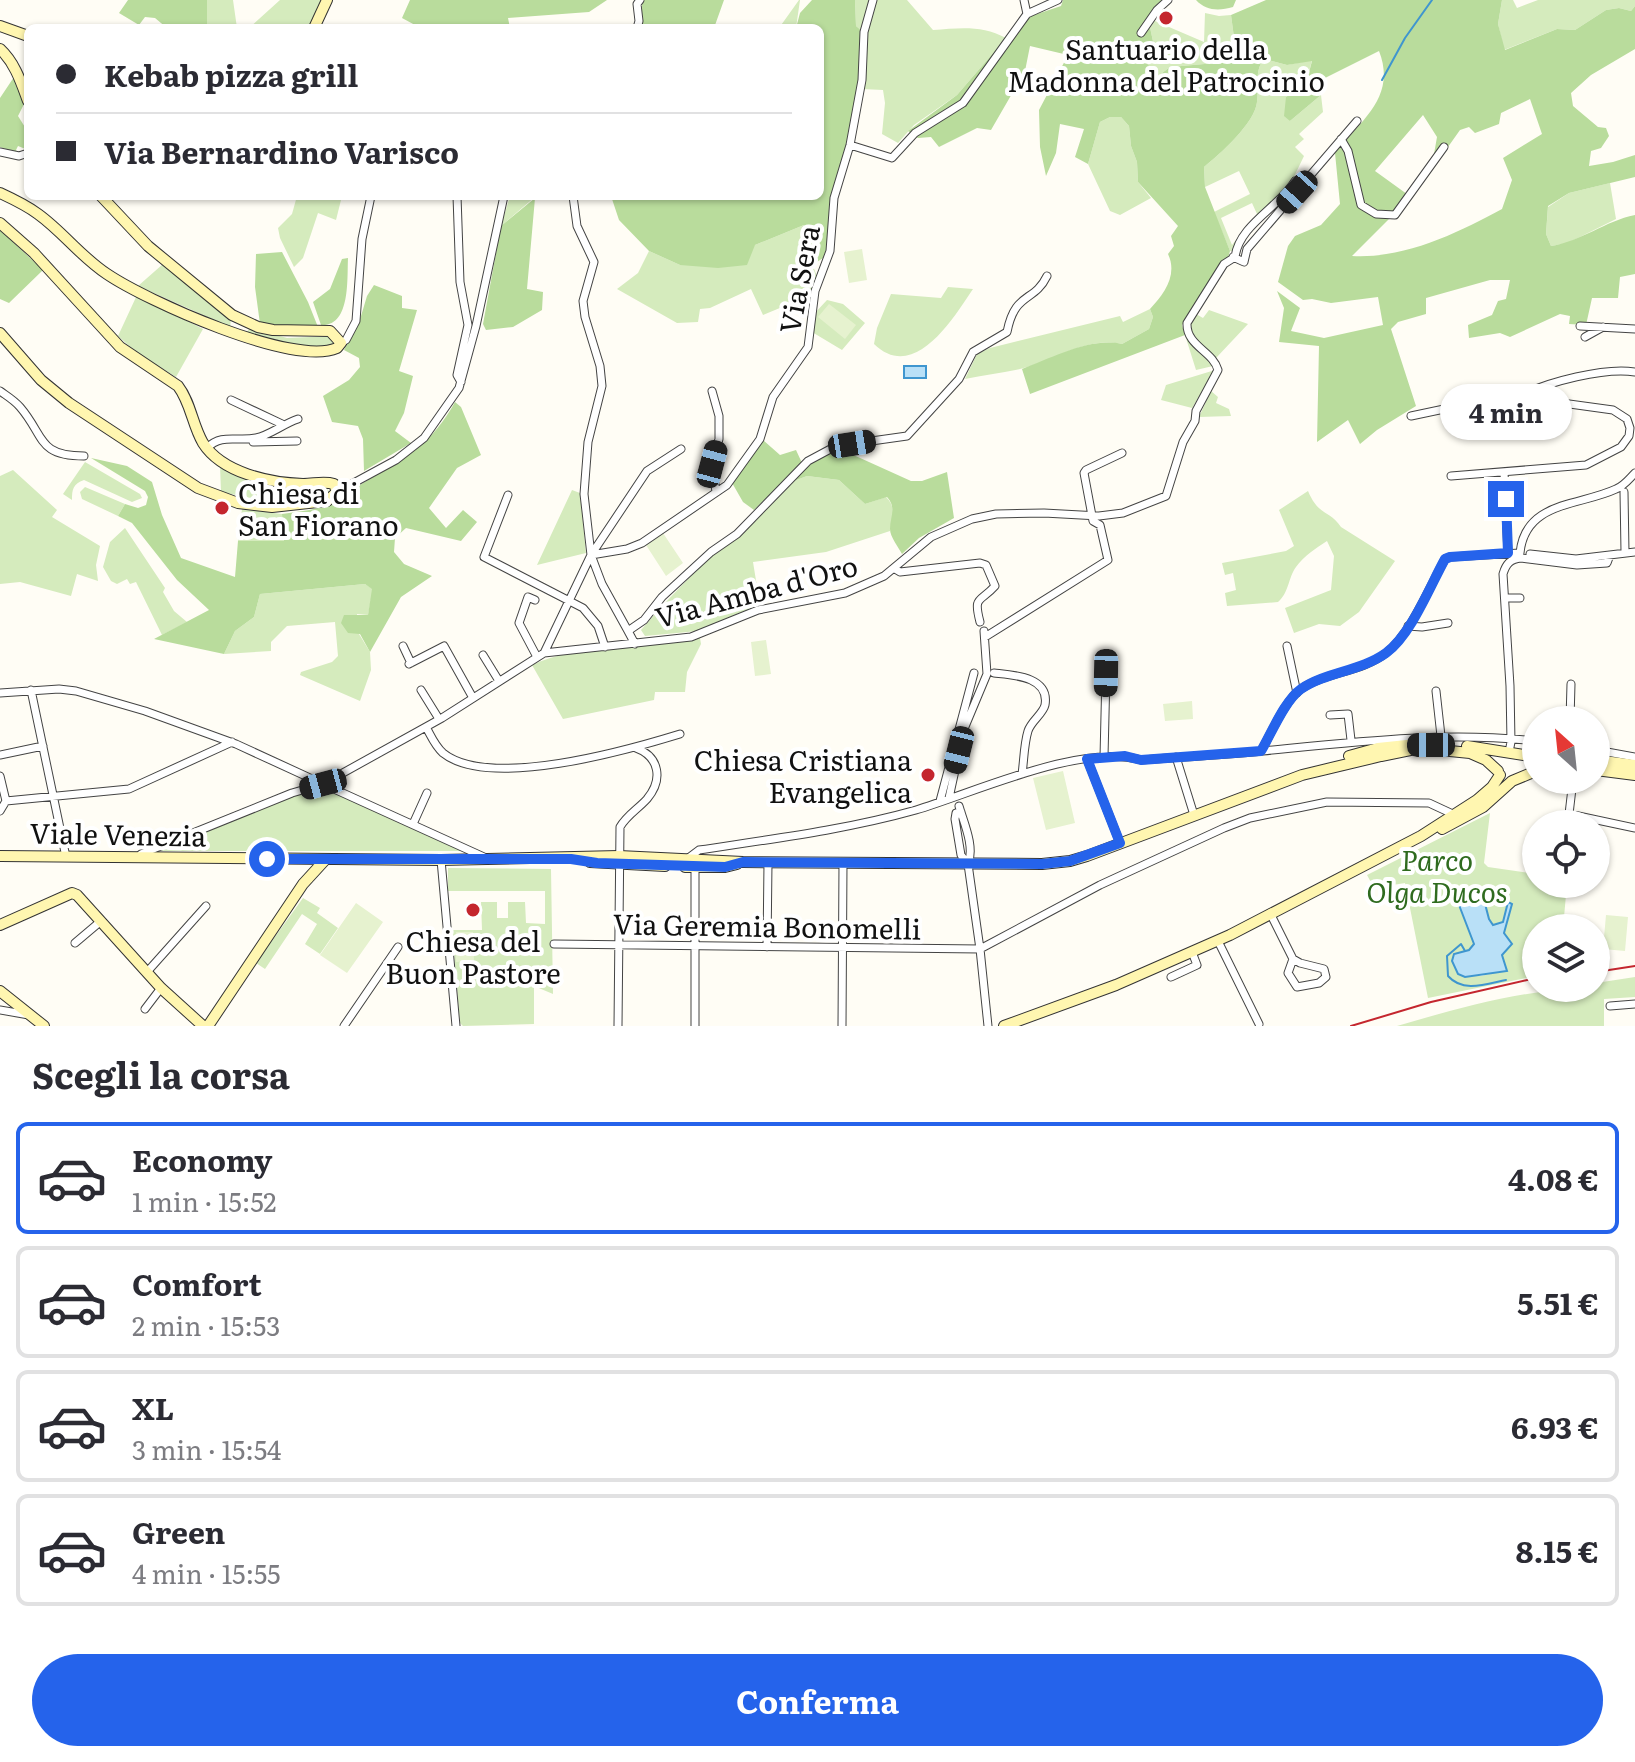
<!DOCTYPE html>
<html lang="it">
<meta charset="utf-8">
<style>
:root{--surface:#fff;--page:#f2f2f3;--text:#2b2b33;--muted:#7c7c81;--line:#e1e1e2;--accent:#2563eb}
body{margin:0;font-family:Literata,serif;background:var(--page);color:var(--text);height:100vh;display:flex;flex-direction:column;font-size:30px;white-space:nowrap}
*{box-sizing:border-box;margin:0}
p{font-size:26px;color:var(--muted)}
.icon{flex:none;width:44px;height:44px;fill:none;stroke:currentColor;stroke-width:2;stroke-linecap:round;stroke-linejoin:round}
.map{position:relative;height:1026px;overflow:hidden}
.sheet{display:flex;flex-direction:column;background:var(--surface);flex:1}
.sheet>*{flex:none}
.guide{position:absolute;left:24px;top:24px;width:800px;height:176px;border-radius:12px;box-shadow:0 2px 6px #0004;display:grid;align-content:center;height:176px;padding:0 32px;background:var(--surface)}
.needle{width:52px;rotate:333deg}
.fabs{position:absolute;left:1522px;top:706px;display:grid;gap:16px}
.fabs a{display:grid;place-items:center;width:88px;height:88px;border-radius:50%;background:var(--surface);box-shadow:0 2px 6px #0004;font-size:40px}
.end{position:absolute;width:36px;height:36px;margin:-18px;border:10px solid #2563eb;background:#fff;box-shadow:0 0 0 4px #fff}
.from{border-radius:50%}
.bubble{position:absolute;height:56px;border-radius:28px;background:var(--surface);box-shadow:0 2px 6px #0004;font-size:26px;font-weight:700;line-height:56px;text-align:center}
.car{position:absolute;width:24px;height:48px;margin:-24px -12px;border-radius:10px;box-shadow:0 0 6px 2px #0007;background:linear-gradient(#222 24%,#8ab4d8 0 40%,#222 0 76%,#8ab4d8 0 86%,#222 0)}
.guide b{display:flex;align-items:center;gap:28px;height:76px;font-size:30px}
.guide b+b{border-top:2px solid var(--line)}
.guide i{width:20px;height:20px;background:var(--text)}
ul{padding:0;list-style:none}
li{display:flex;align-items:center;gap:24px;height:112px;margin:0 16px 12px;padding:0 16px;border:4px solid var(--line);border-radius:12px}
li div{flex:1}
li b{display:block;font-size:30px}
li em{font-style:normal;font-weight:700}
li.selected{border-color:var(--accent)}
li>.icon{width:72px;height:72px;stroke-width:1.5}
h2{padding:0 32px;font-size:36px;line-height:96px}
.primary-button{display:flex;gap:16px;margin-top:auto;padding:16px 32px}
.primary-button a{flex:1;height:92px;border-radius:48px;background:var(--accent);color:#fff;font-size:32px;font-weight:700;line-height:92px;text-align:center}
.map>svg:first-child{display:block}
.green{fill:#d5ebbd;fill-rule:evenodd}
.forest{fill:#b9dc9c;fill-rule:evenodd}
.pitch{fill:#e6f2cf}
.water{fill:#b9e0f7;stroke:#3f96cf;stroke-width:2}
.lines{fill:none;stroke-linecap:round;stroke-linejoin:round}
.stream{stroke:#3f96cf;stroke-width:2}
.street-casing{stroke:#444;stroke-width:9}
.secondary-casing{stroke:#333;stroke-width:12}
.street{stroke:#fff;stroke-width:7}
.secondary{stroke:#fff6b0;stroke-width:10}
.rail{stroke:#c4262e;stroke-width:2}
.route{stroke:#2563eb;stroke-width:10}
.poi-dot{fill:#c4262e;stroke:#fff;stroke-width:3}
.labels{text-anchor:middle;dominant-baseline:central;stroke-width:8;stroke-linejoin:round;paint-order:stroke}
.poi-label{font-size:28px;fill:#111;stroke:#fff}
.street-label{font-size:28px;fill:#111;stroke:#fff}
.park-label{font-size:28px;font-style:italic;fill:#2f6b1f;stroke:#fff}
</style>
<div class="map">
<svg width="1635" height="1026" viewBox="0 0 1635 1026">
<rect width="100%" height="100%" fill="#fffdf5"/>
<path class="green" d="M207,0H233L237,28L207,26Z
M280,0H323L310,28H249Z
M800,0L796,28H779L799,0Z
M855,0H870L862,31L856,26Z
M876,0H907L933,30C960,28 982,25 1006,38L957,95L914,125L898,143L882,134L885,103L883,90L862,89L867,32Z
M1502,0H1513L1517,8L1538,0H1635V6L1631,11L1619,8L1606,10L1575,30L1557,29L1504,50L1498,24Z
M1205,13L1219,16L1231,15L1235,45L1216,63L1170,67L1158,76L1144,60L1154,46L1148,18L1204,42Z
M1264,59L1287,65L1312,60L1306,84L1286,97L1290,121L1321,95L1323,112L1299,134L1304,139L1295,147L1304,156L1289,187L1234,251H1230L1214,212L1250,194L1239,171L1205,187L1204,167C1220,154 1255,123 1257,102C1259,87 1254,71 1264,59ZM1252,203L1257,214L1232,245L1221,218Z
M1110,117H1121L1129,126L1131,146L1137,162L1138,182L1151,198L1120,215L1110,211L1088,164L1100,122Z
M1610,183L1616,219L1568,243L1551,246L1546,234L1548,207L1569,193Z
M297,196H342L336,220L318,213L303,258L294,267L280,238L278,228L292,214Z
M510,196H536L501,226Z
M804,225L808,246L802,271L813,266L818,279L811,295L763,315L751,289L710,308L700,309L698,322L677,323L617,289L638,273L649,251L680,265L755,245Z
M163,264L231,320L230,327L138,286Z
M948,287L973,289C953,319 914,383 874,344L877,328L891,294L941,298Z
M137,295L203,329L176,377L138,354L118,336Z
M827,300L843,304L865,323L842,350L812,332L814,314Z
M1150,309L1153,317L1149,329L1122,344C1087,336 1053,361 1020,369C1002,373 983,375 965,379L977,354L990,348L1120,316L1123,322Z
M1209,310L1248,324L1216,358L1194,339L1189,324L1196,314L1203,318Z
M250,328L287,338L333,336L336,339L334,345C306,351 273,342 246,333Z
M1185,335L1213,366L1196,370Z
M1215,370L1192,408L1161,400L1166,385Z
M1211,391L1218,397L1216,403L1229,409L1231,416L1199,417Z
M85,462L140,494L142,498L132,502L84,480C73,484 72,489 72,500L63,494Z
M220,465C261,482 280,490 326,488L329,491L325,496L276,503L221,492Z
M13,470L57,510L52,517L100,546L96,565L98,581L77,574L71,596L20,582L0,584V476Z
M807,476L839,480L865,504L886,497C896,506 893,519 890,531L826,552L753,562L760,605L698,631L645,636L641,630C687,576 739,530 791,482Z
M85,487L125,504L118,516L82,499L80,492Z
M572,490L580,493L586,553L537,565Z
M1308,491C1319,517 1330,510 1341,527L1395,561L1359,612L1340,626L1319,624L1294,633L1285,608L1331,590L1334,556L1327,541C1316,548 1304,556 1296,567C1288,578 1289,593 1278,602L1227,606L1225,593L1236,590L1233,573L1225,575L1222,563L1286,551L1294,546L1279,510Z
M242,509L282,514L284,541H238Z
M125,528L165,588L163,592L174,611L187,622L162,635L136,582L130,584L127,579L117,584L111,581L103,567L110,542Z
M365,584L373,589L368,615L357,614L359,634L370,652L371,670L360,701L300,675L301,672L332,662L338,656L335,622L287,626L271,642V651L224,654L235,631L254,617L260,594Z
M700,638L701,644L687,672L685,692H655L654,700L563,719L532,665C578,643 648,650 700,638Z
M323,788L463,851H155L289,796Z
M1490,813L1484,863L1488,867L1536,874V884H1567L1563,928H1536V976L1428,998L1405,883L1374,888L1367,875ZM1469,892L1484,900L1489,919L1493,925L1503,922L1511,904L1504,933L1510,947L1502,955L1507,970L1481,976L1458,974L1452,961L1455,954L1469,950L1474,944L1459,905L1463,894Z
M448,868L551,869L553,994L534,986V1024L463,1026L460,1023L452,930H482L481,902H497V918H508V902H525L526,923L545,924V891H448Z
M303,898L320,908L317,913L338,928L320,954L305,944L317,924L302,914L265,969L256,963Z
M1635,977V997L1604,999V1026H1397C1462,1007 1528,988 1596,988V983Z"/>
<path class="forest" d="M128,0H207V26L206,28H167L155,18L145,17L139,25L119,13Z
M410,0H607L589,12L508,18L510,28H416L415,25L402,18Z
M643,0H724L714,28H638Z
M812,0H855L856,26L862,31L859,80L848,144L832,198L826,250L823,258L802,272L797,264L808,246L804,225L755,245L747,265L718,268L680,265L649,251L619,220L611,196H820V28H796L800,13Z
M1063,0H1162L1148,18L1154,46L1144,60L1158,76L1170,67L1216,63L1235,45L1231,15L1266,0H1502L1498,24L1505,50L1557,29L1575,30L1606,10L1619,8L1631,11L1635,6V49L1591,75L1571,93L1573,106L1598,127L1606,128L1609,136L1601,148L1591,151L1589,166L1613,162L1635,155V177L1569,193L1548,206L1546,234L1551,246C1582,241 1605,221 1635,215V274L1620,277L1618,298H1592L1586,325L1569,324L1570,316L1560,314L1510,337L1500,333L1469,338L1468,325L1492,315L1498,301L1506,299L1510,280H1490L1426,298V314L1398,322L1391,329L1416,406L1377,430L1360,444L1348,420L1317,442L1319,346L1279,342L1284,308L1277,291L1300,308L1291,331L1324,338L1383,325L1378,297L1331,303L1312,299L1303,300L1278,282L1288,246L1295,236L1321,225L1340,204L1335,153C1361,120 1397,97 1379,51L1321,80V95L1290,121L1284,116L1286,97L1306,84L1312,61L1287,65L1264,59C1254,71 1259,87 1257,102C1255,123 1220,154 1204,167L1205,187L1230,251L1226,265L1182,325L1185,335L1030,394L1022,369C1052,358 1090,337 1122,344L1149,329L1153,317L1150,309C1164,294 1178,275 1168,254L1174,246L1171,236L1178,226L1138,182L1137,162L1131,146L1129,126L1121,117H1110L1100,122L1088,164L1075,157L1084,129L1060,124L1056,153L1046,176L1040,147L1039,110L1068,55L1030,46L1025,71L991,130L977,128L939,147L931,137L918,138L908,131L957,95L1006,38L1028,17L1061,6ZM1530,99L1542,134L1503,158L1512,180L1502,209C1458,233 1404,259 1352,256L1411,197L1375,171L1423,115L1437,137L1431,171L1460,130L1469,127L1475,133L1499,124L1501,113Z
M1196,0H1236L1233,7C1219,11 1206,11 1196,0Z
M14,77L24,104L18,116L28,132V150L18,146L16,150L18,153L0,147V98Z
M535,198L527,289L543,292L542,310L513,327L486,330L483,324L501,226Z
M0,230L43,270L9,303L0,299Z
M282,252L308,302L318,327H282L260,324L255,287L256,254Z
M348,258C347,278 351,327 321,325L313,302L330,289L342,259Z
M374,285L402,296V308L417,310L399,371L413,376L404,413L395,431L411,443L364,471L363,439L358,426L332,422L323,396L349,380L360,367L359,358L344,350L361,316L367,296Z
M455,402L461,407L481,455L457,468L429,508L446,528L463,510L477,522L461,541L406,528L395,538L394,552L404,564L432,576L401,597L370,652L360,634L348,633L341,623L344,615H368L372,589L365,584L260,594L254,617L235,631L224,654L154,639L209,610L177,580L132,523L118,516L125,504L138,508L146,505L148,497L145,491L91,458L127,466L152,482L162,515L181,558L235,577L238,541H284L282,514C300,511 320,510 337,501C348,495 357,486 368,480C408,457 432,443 455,402Z
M763,440L780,455L796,450L802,463L754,510L743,502L731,481Z
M838,448L911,481H922L947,472L954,518L919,538L902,554C899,548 890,537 890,529C890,517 897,508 887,497L865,504L839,480L807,476L791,482L814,460Z"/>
<path class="pitch" d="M862,249L867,280L849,283L844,252Z
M829,304L856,325L845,339L818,317Z
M663,533L683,563L666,576L646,545Z
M766,640L771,674L755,676L751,642Z
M1192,701L1193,719L1165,721L1163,704Z
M1063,771L1075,823L1046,830L1033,778Z
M356,903L383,922L347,973L320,955Z
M1606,915L1628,917L1625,951L1603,949Z
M456,932H473L474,961L456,962Z"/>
<path class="water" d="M904,366H926V378H904Z
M1469,892L1484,900L1489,919L1493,925L1503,922L1508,902L1512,904L1504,933L1512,944L1502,955L1507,971L1465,977L1458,974L1452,961L1454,954L1469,950L1474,944L1459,905L1461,896Z"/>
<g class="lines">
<path class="stream" d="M1382,80L1405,38L1432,0
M1465,951L1461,944L1447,956L1448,976C1463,993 1486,984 1506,980"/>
<g class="street-casing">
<path id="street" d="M1024,0L1027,14
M637,28L639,21L637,4L640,0
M1141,33L1157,10L1168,0
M1341,139L1348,151L1361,205L1376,214L1395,215L1444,147
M850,145L892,158L915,133L963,103L1027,14L1058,0
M0,152L19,156L28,153
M457,196L460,282L468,325L457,375L461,382
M573,196L577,226L594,262L583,301L585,317L600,366L602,386L588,442L584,494L591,555L602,584L628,631
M1233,257L1244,262L1247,249L1357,121
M1580,326L1635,329
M1585,337L1603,327
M341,343L346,340L356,321L362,239L371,196
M0,391C7,396 14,400 20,407C45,436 37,456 84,456
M712,391L719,416V439L712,464L716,492
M1520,396C1547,382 1605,367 1635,372
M231,400L282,424
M1411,416L1501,397H1518L1613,410L1627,419L1630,428L1629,436L1621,447L1586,465L1451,476
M253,442L297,441
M207,448C222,433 237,442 256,438C270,435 283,424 298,419
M1504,472L1508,553
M337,492L396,460L424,438L459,388L476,326L504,196
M1624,492L1625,552
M508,495L484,557L583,608L598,626L605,647
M1530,554L1576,559L1635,552
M591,555L627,549L642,543L727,485L760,439L773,397L808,347L815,291L830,251L834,198L850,145L862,80L864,32L873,0
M895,569L900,572L980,563L986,565L995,586C980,603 973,595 980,622
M1507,598H1520
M535,600L528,597L519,623L537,657
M1408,626L1422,627L1448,623
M985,637L1108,560L1100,525L1093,521L1084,473L1086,470L1122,453
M635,644L628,631L644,620L662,597L711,552L737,534L808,461L836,446L907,436L959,379L973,352L1007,332C1015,291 1034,303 1047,276
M403,646L411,663
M1287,646L1297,693
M544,653L591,555L647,471L681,449
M483,655L499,681
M409,664L444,646L473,698
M994,673C1012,675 1050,676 1045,705C1043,714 1031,721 1028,731C1024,744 1024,760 1022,774
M31,690L66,857
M421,690L439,719
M1436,691L1441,736
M0,693L59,689L76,691L145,711L236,744L323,784L442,718L544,653L691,637L758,610L845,593L884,576L931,537L972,519L996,514L1044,513L1099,516L1123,513L1166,496L1183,442L1195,421L1196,411L1218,370C1213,351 1186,346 1187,323L1224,264L1235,257C1239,225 1279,207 1295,181
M1330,715L1348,714L1351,740
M1570,720L1571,684
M426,727C431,736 435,746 443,753C489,790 628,750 680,734
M1596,750L1635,757
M1261,751C1271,734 1285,700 1301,689C1326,672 1362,672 1386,653C1410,635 1430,586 1445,559L1450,557L1520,553C1525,501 1580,506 1616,489C1624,486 1629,479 1635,473
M1509,752L1511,742L1510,686L1503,574C1506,564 1510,559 1521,558L1577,565L1607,563L1610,555
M0,755L43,746
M1104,757L1106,673
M1176,757L1194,815
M1087,759L1120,843
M0,776L6,801
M1573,780L1569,814L1635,828
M949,798L964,729L987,674L984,631
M940,801L974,673
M959,806C964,823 975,847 968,864L961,855L955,819L956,813L961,812
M0,811L6,801L129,789L232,742
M413,824L427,793
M141,854L292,793L323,784L484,857
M687,859L699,850C771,839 845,830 916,810C976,792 1081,743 1141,760C1182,757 1222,755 1263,751C1354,742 1444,731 1536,741
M441,860L456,1026
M968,864L980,949L988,1026
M1270,913L1293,959
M1218,941L1259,1024
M75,943L101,921
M554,944L980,949L1100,885L1224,828L1250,818L1327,802L1429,803L1457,816
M767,947L768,863
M1293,959L1300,963L1324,969L1326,977L1319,983L1297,987L1288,973Z
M147,972L206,906
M1171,977L1197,965L1192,952
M1610,1006L1635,1004
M145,1009L161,988
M0,1010L29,1015
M344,1026L398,947
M618,1026L620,827C627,815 638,809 647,799C663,780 660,757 636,748
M695,1026V867
M842,1026L843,863"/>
</g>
<g class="secondary-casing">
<path id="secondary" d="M0,26L28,36
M314,28L327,0
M0,49C15,63 21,82 28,101
M0,193C13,199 26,205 38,214C63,232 81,257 107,274C147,301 293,367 337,348L341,343L330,331L273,330L258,327L232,315L148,246L101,196
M0,223L34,253L120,347L178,386C191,403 192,424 203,443C222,473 270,483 303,484C314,484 324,481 334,484L337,492L327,501L272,507L238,503L198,488L69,403L41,380L0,333
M1467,746L1536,757
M1349,756L1378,748L1407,745
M1596,760L1635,765
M1596,770L1635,775
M1442,829L1483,807L1512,781L1536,771
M0,856L441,860L619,856L743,862L1042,864L1070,861L1087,856L1302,775L1381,756L1420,748L1470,753L1486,760L1498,771
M590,862L665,866
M685,867H725L737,864
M0,925L72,893L77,895L161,988L203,1026
M0,991L44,1026
M208,1026L303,884L325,860
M1004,1026L1116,985L1230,935L1421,836L1477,800L1492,787L1500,775"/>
</g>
<use href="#street" class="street"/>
<use href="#secondary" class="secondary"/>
<path class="rail" d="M1596,972L1635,966
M1351,1026L1431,1002L1536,978"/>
</g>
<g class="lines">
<path class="route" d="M267,859H571L597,863L725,867L743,862L1042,864L1070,861L1120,843L1087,759L1125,756L1141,760L1261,751C1271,734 1285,700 1301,689C1326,672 1361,671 1386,653C1411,635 1430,586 1445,559L1450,557L1508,553L1506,499"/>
</g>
<g class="poi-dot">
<circle cx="1166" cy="18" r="8"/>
<circle cx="222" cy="508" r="8"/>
<circle cx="928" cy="775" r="8"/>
<circle cx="473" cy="910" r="8"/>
</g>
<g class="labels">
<g class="poi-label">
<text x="1166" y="48">Santuario della<tspan x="1166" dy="32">Madonna del Patrocinio</tspan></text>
<text x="238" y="492" text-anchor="start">Chiesa di<tspan x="238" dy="32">San Fiorano</tspan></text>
<text x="912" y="759" text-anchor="end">Chiesa Cristiana<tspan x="912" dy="32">Evangelica</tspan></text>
<text x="473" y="940">Chiesa del<tspan x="473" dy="32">Buon Pastore</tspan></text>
</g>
<g class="street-label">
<text transform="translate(798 279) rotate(-79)">Via Sera</text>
<text transform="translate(756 590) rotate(-15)">Via Amba d'Oro</text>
<text transform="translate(118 833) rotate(1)">Viale Venezia</text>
<text transform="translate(767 925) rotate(1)">Via Geremia Bonomelli</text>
</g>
<g class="park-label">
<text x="1437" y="859">Parco<tspan x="1437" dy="32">Olga Ducos</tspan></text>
</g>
</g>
</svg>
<div class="fabs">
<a><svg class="needle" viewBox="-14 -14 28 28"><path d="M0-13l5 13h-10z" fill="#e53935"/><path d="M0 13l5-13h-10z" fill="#7c7c81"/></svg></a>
<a><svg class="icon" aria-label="locate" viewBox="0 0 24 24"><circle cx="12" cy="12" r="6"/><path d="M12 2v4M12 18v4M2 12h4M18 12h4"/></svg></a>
<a><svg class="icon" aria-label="layers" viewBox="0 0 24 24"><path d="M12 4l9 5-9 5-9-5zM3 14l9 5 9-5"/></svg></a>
</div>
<i class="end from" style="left:267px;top:859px"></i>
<i class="end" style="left:1506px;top:499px"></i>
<div class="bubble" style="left:1440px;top:384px;width:132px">4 min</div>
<i class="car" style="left:1297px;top:192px;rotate:222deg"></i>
<i class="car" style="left:852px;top:444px;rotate:81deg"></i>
<i class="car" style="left:712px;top:464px;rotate:15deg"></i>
<i class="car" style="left:1106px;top:673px;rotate:181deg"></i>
<i class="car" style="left:1431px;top:745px;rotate:270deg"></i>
<i class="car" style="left:959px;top:750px;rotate:194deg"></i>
<i class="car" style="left:323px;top:784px;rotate:255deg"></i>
<div class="guide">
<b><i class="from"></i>Kebab pizza grill</b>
<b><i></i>Via Bernardino Varisco</b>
</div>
</div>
<section class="sheet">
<h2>Scegli la corsa</h2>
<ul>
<li class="selected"><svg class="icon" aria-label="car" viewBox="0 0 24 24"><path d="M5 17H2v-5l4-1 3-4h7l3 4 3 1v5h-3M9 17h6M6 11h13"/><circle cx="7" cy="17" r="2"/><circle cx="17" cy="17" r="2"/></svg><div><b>Economy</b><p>1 min · 15:52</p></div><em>4.08 €</em></li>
<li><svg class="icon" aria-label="car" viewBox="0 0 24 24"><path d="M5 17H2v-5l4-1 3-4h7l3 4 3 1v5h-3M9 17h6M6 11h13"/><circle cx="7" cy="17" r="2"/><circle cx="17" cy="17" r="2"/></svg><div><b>Comfort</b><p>2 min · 15:53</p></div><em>5.51 €</em></li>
<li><svg class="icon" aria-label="car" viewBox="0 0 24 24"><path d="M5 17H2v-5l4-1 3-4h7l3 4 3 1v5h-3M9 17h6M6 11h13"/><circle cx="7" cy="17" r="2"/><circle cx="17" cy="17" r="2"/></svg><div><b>XL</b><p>3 min · 15:54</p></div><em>6.93 €</em></li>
<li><svg class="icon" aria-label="car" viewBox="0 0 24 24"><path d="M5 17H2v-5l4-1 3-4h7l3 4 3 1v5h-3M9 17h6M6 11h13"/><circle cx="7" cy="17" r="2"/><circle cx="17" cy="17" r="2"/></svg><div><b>Green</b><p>4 min · 15:55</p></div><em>8.15 €</em></li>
</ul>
<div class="primary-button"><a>Conferma</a></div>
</section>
